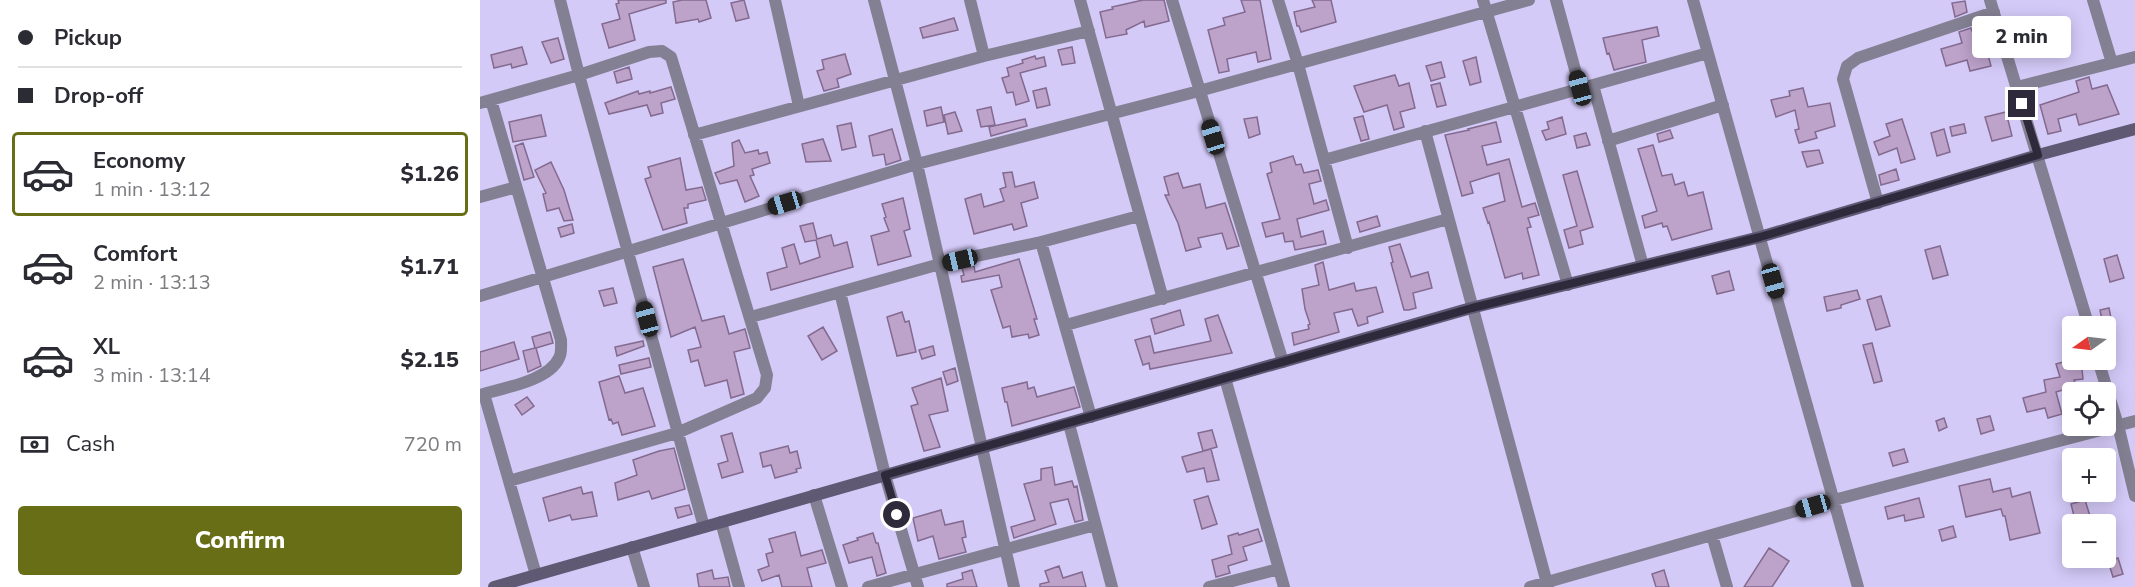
<!DOCTYPE html>
<meta charset="utf-8">
<style>
:root{--surface:#fff;--page:#f7f7f7;--text:#2b2b33;--muted:#7c7c81;--line:#e1e1e2;--accent:#676e15}
body{margin:0;font-family:"Nunito Sans",sans-serif;background:var(--page);color:var(--text);height:100vh;display:flex;flex-direction:column;font-size:22px;white-space:nowrap}
*{box-sizing:border-box;margin:0}
p{font-size:20px;color:var(--muted)}
.icon{flex:none;width:33px;height:33px;fill:none;stroke:currentColor;stroke-width:2;stroke-linecap:round;stroke-linejoin:round}
.map{position:relative;flex:1;overflow:hidden}
.sheet{display:flex;flex-direction:column;background:var(--surface);width:480px}
.sheet>*{flex:none}
.banner{display:grid;align-content:center;height:132px;padding:0 18px;background:var(--surface)}
.needle{width:39px;rotate:256deg}
.controls{position:absolute;left:1582px;top:316px;display:grid;gap:12px}
.controls a{display:grid;place-items:center;width:54px;height:54px;border-radius:6px;background:var(--surface);box-shadow:0 3px 15px #0003;font-size:30px}
.end{position:absolute;width:27px;height:27px;margin:-14px;border:8px solid #2e2a3b;background:#fff;box-shadow:0 0 0 3px #fff}
.from{border-radius:50%}
.bubble{position:absolute;height:42px;border-radius:6px;background:var(--surface);box-shadow:0 3px 15px #0003;font-size:20px;font-weight:800;line-height:42px;text-align:center}
.car{position:absolute;width:18px;height:36px;margin:-18px -9px;border-radius:8px;box-shadow:0 0 4px 2px #0007;background:linear-gradient(#222 24%,#8ab4d8 0 40%,#222 0 76%,#8ab4d8 0 86%,#222 0)}
.banner b{display:flex;align-items:center;gap:21px;height:57px;font-size:22px}
.banner b+b{border-top:2px solid var(--line)}
.banner i{width:15px;height:15px;background:var(--text)}
ul{padding:0;list-style:none}
li{display:flex;align-items:center;gap:18px;height:84px;margin:0 12px 9px;padding:0 6px;border:3px solid transparent;border-radius:6px}
li div{flex:1}
li b{display:block;font-size:22px}
li em{font-style:normal;font-weight:800}
li.active{border-color:var(--accent)}
li>.icon{width:54px;height:54px;stroke-width:1.5}
.pay{display:flex;align-items:center;gap:15px;height:66px;padding:0 18px;font-size:22px}
.pay p{margin-inline-start:auto}
.action{display:flex;gap:12px;margin-top:auto;padding:12px 18px}
.action a{flex:1;height:69px;border-radius:6px;background:var(--accent);color:#fff;font-size:24px;font-weight:800;line-height:69px;text-align:center}
main{display:flex;flex:1;min-height:0}
.map>svg:first-child{display:block}
.building{fill:#bda2ca;stroke:#836a8f;stroke-width:1.5}
.lines{fill:none;stroke-linecap:round;stroke-linejoin:round}
.street{stroke:#848093;stroke-width:12}
.secondary{stroke:#5f5974;stroke-width:12}
.route{stroke:#2e2a3b;stroke-width:8}
</style>
<main>
<section class="sheet">
<div class="banner">
<b><i class="from"></i>Pickup</b>
<b><i></i>Drop-off</b>
</div>
<ul>
<li class="active"><svg class="icon" aria-label="car" viewBox="0 0 24 24"><path d="M5 17H2v-5l4-1 3-4h7l3 4 3 1v5h-3M9 17h6M6 11h13"/><circle cx="7" cy="17" r="2"/><circle cx="17" cy="17" r="2"/></svg><div><b>Economy</b><p>1 min · 13:12</p></div><em>$1.26</em></li>
<li><svg class="icon" aria-label="car" viewBox="0 0 24 24"><path d="M5 17H2v-5l4-1 3-4h7l3 4 3 1v5h-3M9 17h6M6 11h13"/><circle cx="7" cy="17" r="2"/><circle cx="17" cy="17" r="2"/></svg><div><b>Comfort</b><p>2 min · 13:13</p></div><em>$1.71</em></li>
<li><svg class="icon" aria-label="car" viewBox="0 0 24 24"><path d="M5 17H2v-5l4-1 3-4h7l3 4 3 1v5h-3M9 17h6M6 11h13"/><circle cx="7" cy="17" r="2"/><circle cx="17" cy="17" r="2"/></svg><div><b>XL</b><p>3 min · 13:14</p></div><em>$2.15</em></li>
</ul>
<div class="pay"><svg class="icon" aria-label="cash" viewBox="0 0 24 24"><path d="M3 7h18v10H3z"/><circle cx="12" cy="12" r="2"/></svg>Cash<p>720 m</p></div>
<div class="action"><a>Confirm</a></div>
</section>
<div class="map">
<svg width="1655" height="587" viewBox="0 0 1655 587">
<rect width="100%" height="100%" fill="#d4caf8"/>
<path class="building" d="M138,0H186V3L149,14L155,40L129,48L122,24L140,19L136,4L139,3Z
M202,0H226L231,18L219,22L218,19L196,23L193,2Z
M264,0L269,18L256,21L251,3Z
M663,0H684L689,21L665,27L664,21L646,30L647,34L626,38L620,12L633,9L632,7Z
M761,0H780L791,59L778,62L776,52L747,59L749,71L739,73L728,30L745,25L743,18L765,12Z
M832,0H851L856,22L821,32L819,26H817L814,12L835,7Z
M1485,1L1487,12L1475,17L1472,3Z
M474,18L478,30L443,38L440,28Z
M1177,27L1179,36L1162,40L1166,62L1134,70L1129,53L1127,54L1123,38Z
M1491,28L1492,31L1501,29L1511,66L1490,71L1487,60L1466,66L1461,49L1482,43L1479,32Z
M78,38L84,59L71,63L62,42Z
M42,47L47,64L32,68L31,64L14,68L11,55Z
M592,47L595,63L582,65L578,50Z
M365,54L371,74L357,79L359,87L344,91L337,71L344,69L342,60Z
M555,56L556,59L564,57L566,66L540,73L549,101L536,105L533,92L527,93L522,78L529,76L527,68L543,63L542,60Z
M996,57L1001,82L990,85L983,61Z
M961,62L965,77L951,81L946,66Z
M149,67L152,79L137,83L134,72Z
M915,75L919,86L929,83L935,108L920,112L924,127L914,130L907,105L884,112L874,86Z
M1609,77L1612,89L1627,85L1639,114L1599,125L1596,114L1578,119L1581,131L1568,134L1560,105L1599,92L1596,81Z
M960,83L966,105L957,107L951,85Z
M191,87L195,99L181,103L183,113L171,116L167,105L129,114L125,103L158,91L159,94L170,91V93Z
M566,88L570,105L557,108L553,91Z
M1323,88L1328,107L1350,103L1355,126L1335,132L1337,138L1319,143L1315,130L1319,129L1315,110L1296,117L1291,100L1310,96L1309,91Z
M461,107L464,122L447,126L444,111Z
M511,107L515,125L501,127L497,110Z
M475,112L482,131L468,134L464,115Z
M1526,112L1532,136L1512,141L1505,117Z
M61,115L66,136L33,142L29,122Z
M883,116L889,139L881,141L874,118Z
M777,117L780,134L769,138L764,119Z
M1082,117L1086,134L1066,140L1062,131L1069,129L1067,122Z
M545,119L547,126L511,136L509,127Z
M1422,119L1435,159L1421,163L1417,148L1399,155L1394,142L1410,136L1406,124Z
M1016,122L1021,142L1002,146L1007,165L1029,159L1042,207L1055,203L1059,215L1048,218L1051,227L1047,228L1059,275L1043,279L1042,273L1025,278L1009,222L1008,223L1003,208L1025,201L1019,173L990,182L993,193L982,196L965,135L989,130L988,129Z
M371,123L376,147L362,150L357,126Z
M1484,124L1486,133L1472,136L1470,127Z
M412,129L421,160L406,165L404,154L393,156L389,136Z
M1464,129L1470,152L1457,156L1451,133Z
M1190,130L1193,138L1179,142L1177,134Z
M1106,133L1110,145L1097,148L1094,136Z
M343,139L351,161L326,162L322,144Z
M259,140L265,153L278,150L279,154L287,152L290,163L272,169L274,175L270,176L279,196L265,202L257,180L240,184L235,173L254,166L252,143Z
M43,143L54,177L44,180L35,146Z
M1173,145L1182,176L1192,174L1195,185L1204,182L1208,196L1223,192L1232,229L1192,240L1187,226L1183,227L1182,223L1165,228L1162,216L1177,211L1158,149Z
M1339,150L1343,163L1327,167L1322,152Z
M813,156L816,165L821,164L824,173L838,170L841,181L829,184L834,204L846,200L849,210L817,219L821,237L843,231L846,244L815,250L813,241L805,242L803,233L786,237L782,223L800,219L787,174L792,172L790,163Z
M200,158L206,190L222,187L226,200L208,204V208H204L207,223L183,230L165,179L171,177L168,167Z
M71,162L84,190L93,220L84,221L79,208L67,211L63,194L66,193L55,170Z
M1416,169L1419,180L1401,185L1399,175Z
M1097,171L1113,227L1100,231L1103,244L1089,248L1084,230L1097,226L1083,175Z
M532,172L535,187L554,182L558,198L541,203L547,226L534,230L532,224L494,234L485,199L501,194L504,207L524,201L520,189L526,187L523,173Z
M698,173L703,188L720,184L726,208L745,203L759,246L747,249L742,233L718,238L721,247L706,251L698,223L685,195H689L684,177Z
M423,198L430,229L424,231L431,256L398,265L391,236L409,231L404,218L406,217L402,204Z
M897,216L900,226L880,232L877,222Z
M333,223L337,239L351,235L354,246L367,242L373,267L291,290L287,273L307,267L302,248L314,244L320,264L340,257L336,240L325,242L320,226Z
M92,224L94,233L81,237L78,228Z
M920,244L931,277L948,272L952,288L933,293L936,308L929,310H924L911,263L913,262L909,247Z
M1460,246L1468,275L1453,279L1445,250Z
M1637,255L1644,278L1630,282L1624,259Z
M203,259L222,321L244,316L249,334L265,329L270,348L254,352L264,394L251,398L247,380L225,386L218,360L211,362L208,350L221,347L215,327L191,337L173,267Z
M539,259L557,319H554L559,335L549,338L548,334L532,337L530,326L523,328L511,290L522,287L519,275L482,282L481,276L484,275L482,268L494,266L495,272Z
M843,262L849,290L874,283L876,291L896,287L903,312L887,317L888,323L878,326L872,309L854,313L859,332L814,345L812,333L829,329L828,325L830,324L825,309L822,289L839,285L835,265Z
M1249,271L1254,290L1237,294L1232,276Z
M133,288L137,303L124,306L119,291Z
M1377,290L1380,299L1361,305V308L1347,311L1344,297Z
M1401,296L1410,326L1396,330L1387,300Z
M1629,308L1632,323L1623,325L1620,310Z
M700,310L704,325L675,334L671,319Z
M422,312L425,322L429,321L436,352L417,356L407,317Z
M738,315L752,353L670,369L669,363L663,365L655,340L670,336L674,353L731,341L725,319Z
M343,327L357,351L342,360L328,336Z
M70,332L73,343L56,348L61,366L48,372L43,351L55,348L52,337Z
M163,341L164,346L137,356L135,347Z
M34,342L39,359L0,371V352Z
M1392,343L1402,381L1394,383L1383,345Z
M453,346L455,355L442,359L439,350Z
M169,358L171,367L141,374L139,365Z
M1590,360H1601L1603,379L1594,380L1596,386L1576,392L1582,414L1568,418L1565,408L1547,412L1543,398L1566,392L1564,380L1580,377L1576,364Z
M475,368L478,381L467,385L463,372Z
M139,376L145,393L163,388L175,426L142,435L138,422L133,424L131,419L129,420L119,382Z
M461,378L468,411L449,415L460,447L444,451L431,406L438,404L432,388Z
M547,382L548,389L554,387L557,397L594,387L600,407L532,426L527,402H525L522,388Z
M47,397L54,406L42,415L35,405Z
M1510,416L1514,430L1501,434L1497,419Z
M1464,418L1467,427L1459,431L1456,421Z
M732,430L737,447L723,451L718,433Z
M252,433L263,472L242,478L238,464L248,461L241,436Z
M308,446L310,453L317,451L321,468L316,469L317,472L295,478L291,465L283,467L280,453Z
M194,448L205,489L172,499L169,491L138,500L135,483L157,475L153,460L179,451Z
M731,449L739,480L727,482L724,468L707,472L702,457Z
M1424,449L1428,462L1413,466L1409,453Z
M572,467L575,485L592,481L594,487L597,486L603,520L595,522L588,499L570,503L576,524L534,538L531,527L555,520L544,484L561,480V469Z
M1510,479L1513,492L1530,488L1532,497L1550,492L1560,533L1530,540L1525,516H1523L1521,509L1486,517L1479,486Z
M101,487L103,494L112,492L117,516L92,520L90,515L69,521L63,498Z
M728,496L737,524L722,529L714,500Z
M1439,498L1444,517L1425,521L1424,515L1408,519L1405,507Z
M1605,500L1610,516L1595,520L1591,504Z
M209,505L212,514L198,518L195,508Z
M461,510L465,525L483,521L486,537L482,538L486,552L459,559L453,536L438,541L433,518Z
M1473,526L1476,537L1462,541L1459,530Z
M778,529L782,541L763,547L767,560L748,566L750,573L736,577L732,560L752,554L748,536L758,533L759,535Z
M315,532L321,556L342,550L346,563L327,568L332,587H302L299,575L282,581L278,570L289,566L286,554L293,552L289,539Z
M393,533L396,543H398L406,573L397,576L392,557L369,563L363,545L378,540L377,538Z
M1289,548L1309,561L1292,587H1264Z
M1638,558L1643,574L1633,577L1628,561Z
M579,566L583,578L602,572L606,587H560V584L569,582L565,571Z
M232,570L234,579L248,577L250,587H219L217,574Z
M492,570L497,587H467V584L483,579L482,573Z
M1184,570L1189,587H1176L1172,574Z"/>
<g class="lines">
<path class="street" d="M80,0L99,75L224,527
M295,0L319,106
M394,0L437,164L534,587
M490,0L504,56
M600,0L683,299
M692,0L803,362
M798,0L818,64L868,248
M1003,0L1088,285
M1076,0L1100,88
M1213,0L1378,587
M1510,0L1609,327
M1613,0L1632,63
M1113,85L1163,266
M1537,87L1655,57
M0,103L99,75L169,52L182,51L191,57L287,375L285,388L277,398L197,433L29,481
M945,131L1068,587
M214,135L504,56L609,31
M1128,141L1243,105
M844,160L1228,53
M0,197L36,187
M1398,203L1363,79L1367,66L1378,58L1514,12
M561,242L611,417
M360,292L405,475L438,587
M0,296L437,164L719,91L1049,0
M271,317L460,264L561,242L659,216
M586,325L968,219
M1618,360L1638,425L1655,496
M745,378L804,587
M4,394L56,575
M0,395C22,388 69,381 79,358C82,353 81,346 81,340L11,100
M589,424L632,587
M334,495L362,587
M241,522L259,587
M1232,535L1247,587
M152,547L164,587
M388,587L615,525
M729,587L799,569
M1050,587L1354,500L1655,421"/>
<path class="secondary" d="M14,587L991,308L1280,237L1558,155L1655,129"/>
</g>
<g class="lines">
<path class="route" d="M417,515L405,475L992,308L1280,237L1558,155L1542,104"/>
</g>
</svg>
<div class="controls">
<a><svg class="needle" viewBox="-14 -14 28 28"><path d="M0-13l5 13h-10z" fill="#e53935"/><path d="M0 13l5-13h-10z" fill="#7c7c81"/></svg></a>
<a><svg class="icon" aria-label="locate" viewBox="0 0 24 24"><circle cx="12" cy="12" r="6"/><path d="M12 2v4M12 18v4M2 12h4M18 12h4"/></svg></a>
<a>+</a>
<a>−</a>
</div>
<i class="end from" style="left:417px;top:515px"></i>
<i class="end" style="left:1542px;top:104px"></i>
<div class="bubble" style="left:1492px;top:16px;width:99px">2 min</div>
<i class="car" style="left:1100px;top:88px;rotate:345deg"></i>
<i class="car" style="left:733px;top:137px;rotate:343deg"></i>
<i class="car" style="left:305px;top:203px;rotate:253deg"></i>
<i class="car" style="left:480px;top:260px;rotate:257deg"></i>
<i class="car" style="left:1293px;top:281px;rotate:164deg"></i>
<i class="car" style="left:167px;top:319px;rotate:345deg"></i>
<i class="car" style="left:1333px;top:506px;rotate:254deg"></i>
</div>
</main>
